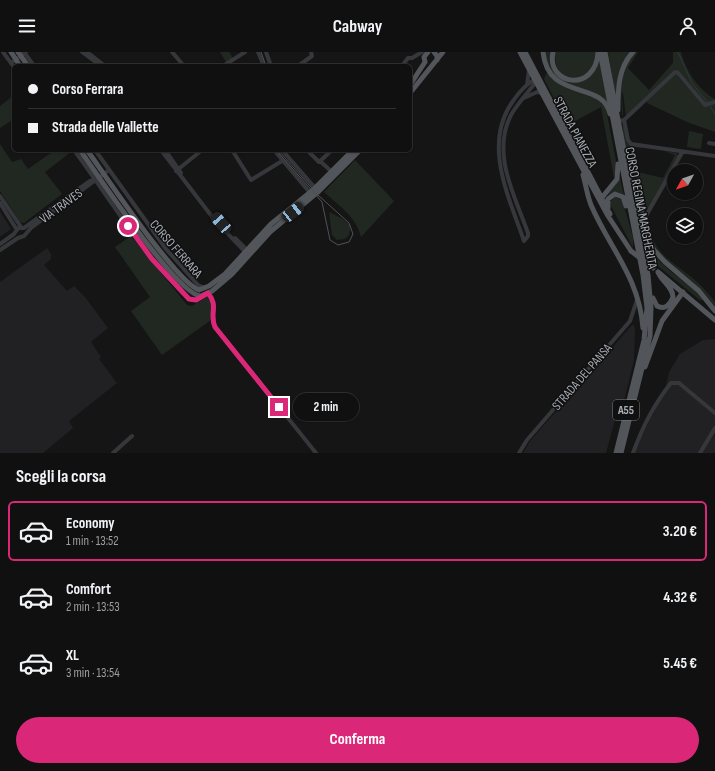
<!DOCTYPE html>
<html lang="it">
<meta charset="utf-8">
<style>
:root{--surface:#101010;--page:#1e1e1e;--text:#f1f3f6;--muted:#9c9d9f;--line:#303030;--accent:#db2777}
body{margin:0;font-family:"Sofia Sans Condensed",sans-serif;background:var(--page);color:var(--text);height:100vh;display:flex;flex-direction:column;font-size:15px;white-space:nowrap}
*{box-sizing:border-box;margin:0}
p{font-size:13px;color:var(--muted)}
.icon{flex:none;width:22px;height:22px;fill:none;stroke:currentColor;stroke-width:2;stroke-linecap:round;stroke-linejoin:round}
.map{position:relative;height:401px;overflow:hidden}
.sheet{display:flex;flex-direction:column;background:var(--surface);flex:1}
.sheet>*{flex:none}
.guide{position:absolute;left:12px;top:12px;width:400px;height:88px;border-radius:6px;box-shadow:0 1px 3px #0004,0 0 0 1px var(--line);display:grid;align-content:center;height:88px;padding:0 16px;background:var(--surface)}
.needle{width:26px;rotate:230deg}
.tools{position:absolute;left:667px;top:112px;display:grid;gap:8px}
.tools a{display:grid;place-items:center;width:36px;height:36px;border-radius:50%;background:var(--surface);box-shadow:0 1px 3px #0004,0 0 0 1px var(--line);font-size:20px}
.end{position:absolute;width:18px;height:18px;margin:-9px;border:5px solid #db2777;background:#fff;box-shadow:0 0 0 2px #fff}
.from{border-radius:50%}
.bubble{position:absolute;height:28px;border-radius:14px;background:var(--surface);box-shadow:0 1px 3px #0004,0 0 0 1px var(--line);font-size:13px;font-weight:700;line-height:28px;text-align:center}
.car{position:absolute;width:12px;height:24px;margin:-12px -6px;border-radius:5px;box-shadow:0 0 3px 1px #0007;background:linear-gradient(#222 24%,#8ab4d8 0 40%,#222 0 76%,#8ab4d8 0 86%,#222 0)}
.guide b{display:flex;align-items:center;gap:14px;height:38px;font-size:15px}
.guide b+b{border-top:1px solid var(--line)}
.guide i{width:10px;height:10px;background:var(--text)}
ul{padding:0;list-style:none}
li{display:flex;align-items:center;gap:12px;height:60px;margin:0 8px 6px;padding:0 8px;border:2px solid transparent;border-radius:6px}
li div{flex:1}
li b{display:block;font-size:15px}
li em{font-style:normal;font-weight:700}
li.selected{border-color:var(--accent)}
li>.icon{width:36px;height:36px;stroke-width:1.5}
h2{padding:0 16px;font-size:18px;line-height:48px}
.button{display:flex;gap:8px;margin-top:auto;padding:8px 16px}
.button a{flex:1;height:46px;border-radius:24px;background:var(--accent);color:#fff;font-size:16px;font-weight:700;line-height:46px;text-align:center}
header{display:flex;justify-content:space-between;align-items:center;height:52px;padding:0 16px;background:var(--surface);font-size:18px;font-weight:700}
.map>svg:first-child{display:block}
.built{fill:#212123}
.green{fill:#212821}
.lines{fill:none;stroke-linecap:round;stroke-linejoin:round}
.stream{stroke:#2f393d;stroke-width:1}
.minor{stroke:#36373b;stroke-width:4}
.major{stroke:#525559;stroke-width:5}
.tram{stroke:#4f5255;stroke-width:1}
.major-bridge{stroke:#525559;stroke-width:5}
.route{stroke:#db2777;stroke-width:5}
.labels{text-anchor:middle;dominant-baseline:central;stroke-width:3;stroke-linejoin:round;paint-order:stroke}
.shield{fill:#101011;stroke:#7a7f84;stroke-width:1}
.shield-label{font-size:12px;font-weight:bold;fill:#a8aeb5}
.street-label{font-size:13px;fill:#a8aeb5;stroke:#101011}
</style>
<header><svg class="icon" aria-label="menu" viewBox="0 0 24 24"><path d="M4 6h16M4 12h16M4 18h16"/></svg>Cabway<svg class="icon" aria-label="person" viewBox="0 0 24 24"><circle cx="12" cy="8" r="4"/><path d="M4 21q1-7 8-7t8 7"/></svg></header>
<div class="map">
<svg width="715" height="401" viewBox="0 0 715 401">
<rect width="100%" height="100%" fill="#151516"/>
<path class="built" d="M0,159L11,177L0,185Z
M47,196L51,202V207L44,213L67,239L74,234L85,245L108,276L91,290L101,305L99,307L117,331L69,369L73,376L43,401H0V230Z
M632,273H634L635,277L634,308L624,349L618,357L606,401H523L530,389Z
M715,287V401H633L665,338L669,320L680,302L703,288Z"/>
<path class="green" d="M220,0H229L233,6L226,10Z
M544,0H552L551,3L560,25L587,26L596,17L599,6L608,53L559,28L549,17Z
M555,0H596L592,19C570,32 555,27 555,0Z
M608,0H630L620,18L616,46Z
M635,0H638L628,16L649,38L673,11V0H681C685,18 699,38 715,47V80L687,70L647,51L646,48L675,21L700,50L676,18L672,20L626,65L623,41H622L623,62L622,65L621,30L625,15Z
M547,20C565,43 592,36 606,57L617,114L614,126L601,55L568,73L544,27Z
M14,43V67L0,76V54Z
M623,70L628,92L645,96L632,95L638,120L663,126L675,103L664,99L676,101L678,103L648,156L643,157C635,135 620,92 623,70Z
M689,79L703,82L701,97L687,95Z
M0,92L12,110L21,107L28,117L55,98H70L71,100L45,120L62,142L24,171L20,170L0,139Z
M682,102H684L648,165C651,205 674,208 699,232C705,237 710,244 715,250V255C709,248 704,240 697,234C671,209 653,205 645,167Z
M355,108L394,149L361,185C356,164 339,154 324,140Z
M620,126L624,143L617,140L609,143L608,142Z
M615,145L620,147L623,150L633,186V196L611,154L610,150Z
M635,146C644,163 642,181 652,199C664,219 688,229 703,247L701,249L647,205Z
M329,160L343,167L351,174L349,183L345,187L337,188L332,183Z
M131,184L187,253L192,254L209,244L211,245L213,261L211,268L162,303L131,259L150,245L115,195Z"/>
<g class="lines">
<path class="stream" d="M678,0L692,31L708,51
M710,54L715,62"/>
<path class="minor" d="M3,0L14,15
M24,0L34,14
M82,0L101,14
M87,0L105,14
M172,0L184,14
M258,0L264,14
M266,0L271,14
M11,11L26,0
M223,14L245,0
M298,14L312,4L311,0
M402,14L408,6H412L422,0
M537,26C526,32 519,40 513,49C482,92 509,145 524,189L528,184V181C515,144 491,102 511,63C518,51 528,40 537,29
M527,33L529,18
M524,46L537,40L542,41
M624,68L628,88L631,92L715,104
M618,69L624,68L675,20L678,21L705,53L715,50
M709,91L715,92
M74,98C111,148 143,203 189,247L196,248L203,244
M95,98L166,197L198,233L205,236
M161,98L213,166L246,201
M165,98L181,121
M232,98L251,128L282,109
M274,98L311,142
M282,98L316,137
M307,98L319,110L332,98
M321,110L332,120
M176,119L202,98
M0,144L21,175
M0,151L17,178
M644,167L682,100
M235,186L249,200
M0,192L14,182L18,176H24L90,129L95,127
M0,198L18,186L24,184L31,176L109,118
M208,241C219,254 209,262 215,275L316,401
M113,401L132,384
M519,401L527,388L630,269L637,248
M633,401C642,376 654,352 671,331H679L715,361
M700,401L715,376"/>
<path class="major" d="M11,0L20,14
M18,0L28,14
M434,0L437,4V8
M520,0L608,164L631,199
M525,0L610,162
M543,0C548,50 602,27 610,62
M553,0C546,34 596,41 598,0
M600,0L643,223L647,256L644,288L616,401
M605,0L648,223L651,256L650,284L621,401
M425,10L424,5L428,0
M410,33L425,10
M410,41L443,0
M618,58C618,37 618,16 633,0
M80,98C96,121 178,244 201,244L212,239L232,222L270,180L319,139L360,98
M87,98C105,123 176,230 199,238L209,234L225,222L271,172L313,138L353,98
M583,123C586,133 587,143 591,153C610,197 639,225 643,276
M633,135L640,151L646,182L654,198L665,210L699,239L715,259
M600,148L617,127L618,112
M608,156V147L615,142L623,145L626,154
M658,220L715,268
M653,246L657,254C665,258 670,253 673,245C673,235 662,230 658,220
M645,315L662,269L683,240"/>
<path class="tram" d="M261,0L266,14
M276,98L322,150L330,188L338,193L349,190L353,182L349,171L318,143L278,98"/>
<path class="major-bridge" d="M631,199L653,216"/>
</g>
<g class="lines">
<path class="route" d="M128,174L152,207L189,247L196,248L208,241C219,254 209,262 215,275L279,355"/>
</g>
<g class="labels">
<rect class="shield" x="613" y="348" width="26" height="20" rx="3"/>
<g class="shield-label">
<text x="626" y="358">A55</text>
</g>
<g class="street-label">
<text transform="translate(575 80) rotate(62)">STRADA PIANEZZA</text>
<text transform="translate(61 154) rotate(-36)">VIA TRAVES</text>
<text transform="translate(641 156) rotate(79)">CORSO REGINA MARGHERITA</text>
<text transform="translate(176 197) rotate(49)">CORSO FERRARA</text>
<text transform="translate(582 325) rotate(-49)">STRADA DEL PANSA</text>
</g>
</g>
</svg>
<div class="tools">
<a><svg class="needle" viewBox="-14 -14 28 28"><path d="M0-13l5 13h-10z" fill="#e53935"/><path d="M0 13l5-13h-10z" fill="#9c9d9f"/></svg></a>
<a><svg class="icon" aria-label="layers" viewBox="0 0 24 24"><path d="M12 4l9 5-9 5-9-5zM3 14l9 5 9-5"/></svg></a>
</div>
<i class="end from" style="left:128px;top:174px"></i>
<i class="end" style="left:279px;top:355px"></i>
<div class="bubble" style="left:293px;top:341px;width:66px">2 min</div>
<i class="car" style="left:293px;top:160px;rotate:52deg"></i>
<i class="car" style="left:221px;top:171px;rotate:319deg"></i>
<div class="guide">
<b><i class="from"></i>Corso Ferrara</b>
<b><i></i>Strada delle Vallette</b>
</div>
</div>
<section class="sheet">
<h2>Scegli la corsa</h2>
<ul>
<li class="selected"><svg class="icon" aria-label="car" viewBox="0 0 24 24"><path d="M5 17H2v-5l4-1 3-4h7l3 4 3 1v5h-3M9 17h6M6 11h13"/><circle cx="7" cy="17" r="2"/><circle cx="17" cy="17" r="2"/></svg><div><b>Economy</b><p>1 min · 13:52</p></div><em>3.20 €</em></li>
<li><svg class="icon" aria-label="car" viewBox="0 0 24 24"><path d="M5 17H2v-5l4-1 3-4h7l3 4 3 1v5h-3M9 17h6M6 11h13"/><circle cx="7" cy="17" r="2"/><circle cx="17" cy="17" r="2"/></svg><div><b>Comfort</b><p>2 min · 13:53</p></div><em>4.32 €</em></li>
<li><svg class="icon" aria-label="car" viewBox="0 0 24 24"><path d="M5 17H2v-5l4-1 3-4h7l3 4 3 1v5h-3M9 17h6M6 11h13"/><circle cx="7" cy="17" r="2"/><circle cx="17" cy="17" r="2"/></svg><div><b>XL</b><p>3 min · 13:54</p></div><em>5.45 €</em></li>
</ul>
<div class="button"><a>Conferma</a></div>
</section>
